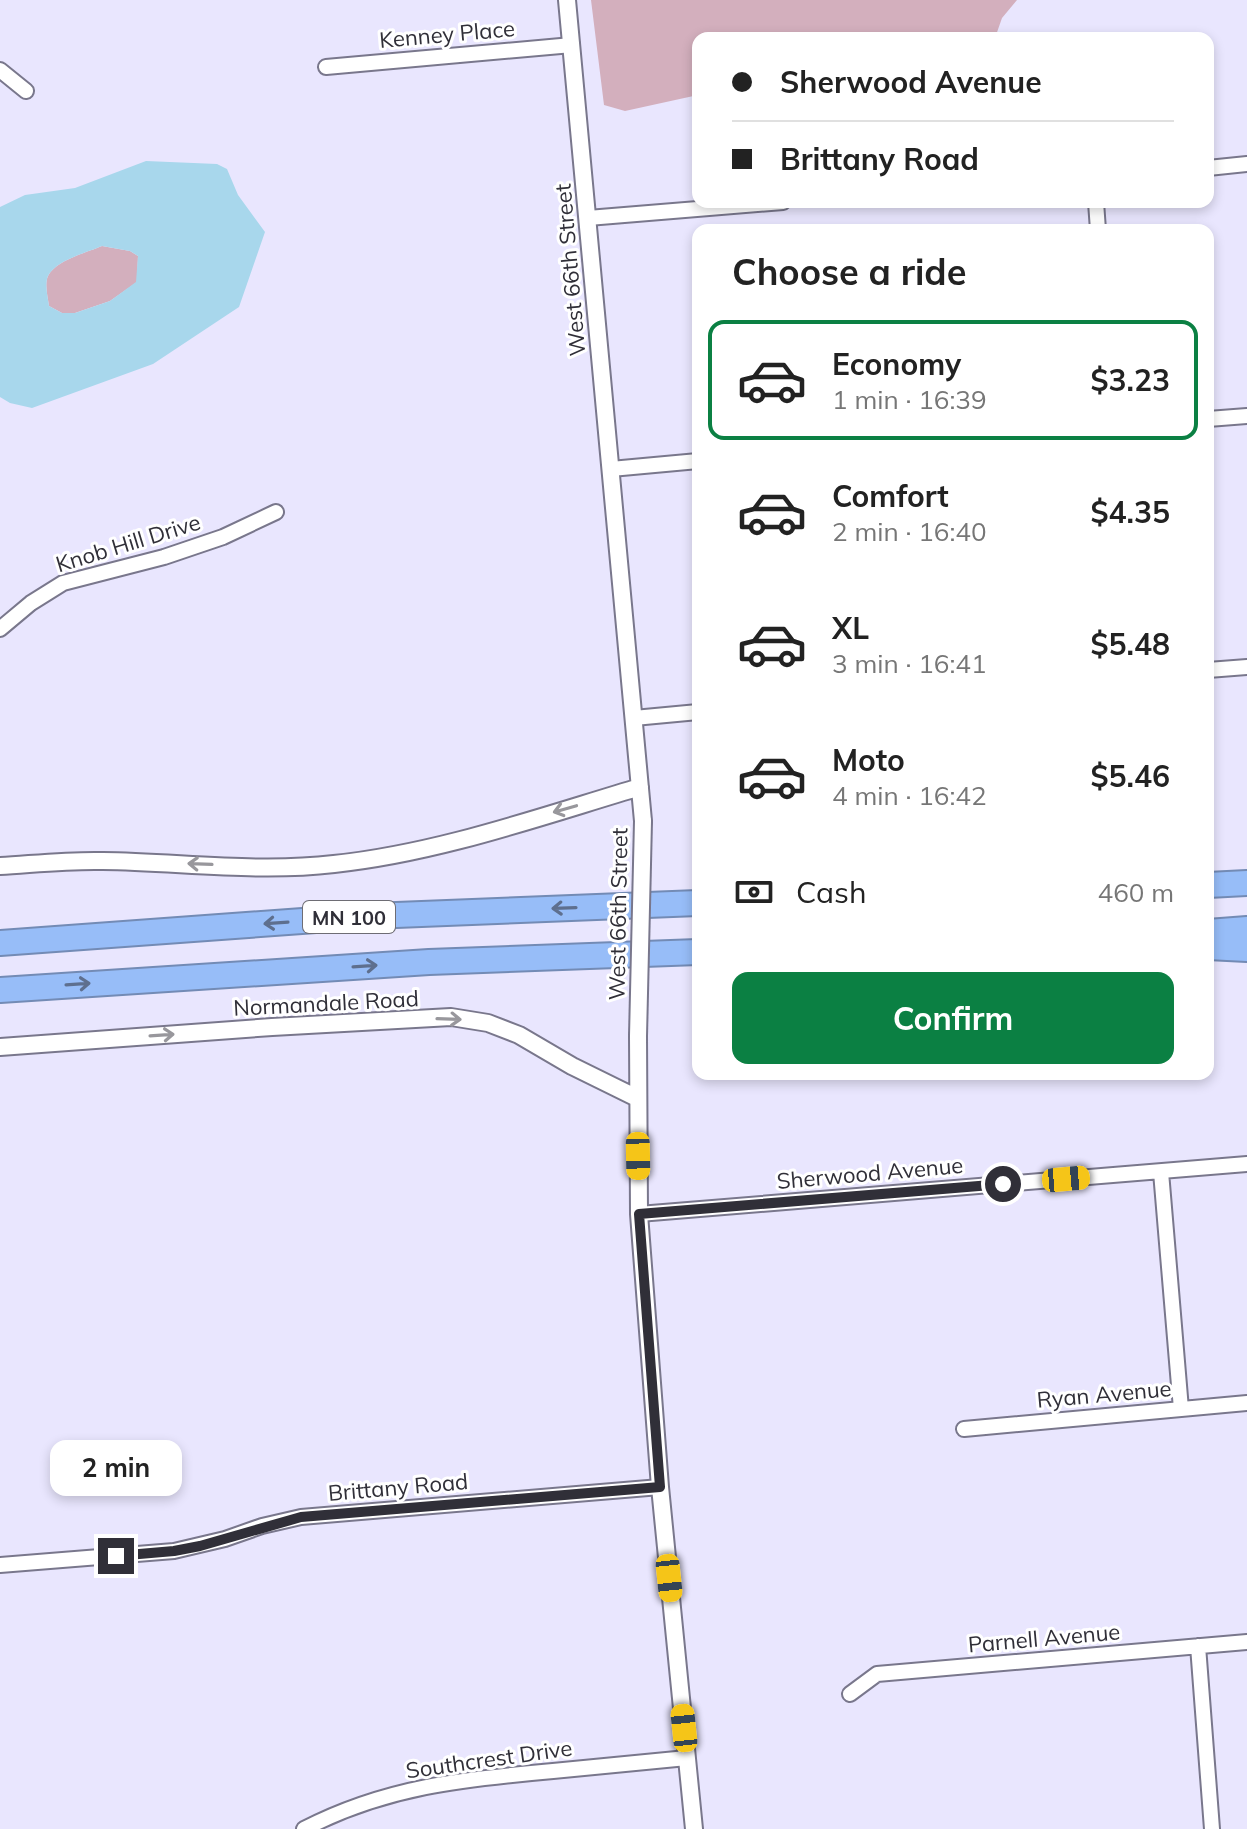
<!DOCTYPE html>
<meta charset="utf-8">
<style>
:root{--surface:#fff;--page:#f2f2f2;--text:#222;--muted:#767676;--line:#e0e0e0;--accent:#0b8043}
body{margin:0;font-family:Mulish,sans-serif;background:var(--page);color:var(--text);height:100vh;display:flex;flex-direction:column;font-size:30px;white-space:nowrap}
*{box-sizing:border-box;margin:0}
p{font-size:26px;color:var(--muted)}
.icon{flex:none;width:44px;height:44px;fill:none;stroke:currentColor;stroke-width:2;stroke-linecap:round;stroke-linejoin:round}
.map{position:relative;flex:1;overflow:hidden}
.sheet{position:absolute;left:692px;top:224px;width:522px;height:856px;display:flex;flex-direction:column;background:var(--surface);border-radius:16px;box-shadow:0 4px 12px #0003}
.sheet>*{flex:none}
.hud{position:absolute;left:692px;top:32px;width:522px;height:176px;border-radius:16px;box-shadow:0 4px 12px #0003;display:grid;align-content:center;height:176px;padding:0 40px;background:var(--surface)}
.end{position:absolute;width:36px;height:36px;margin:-18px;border:10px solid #302f38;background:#fff;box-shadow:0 0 0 4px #fff}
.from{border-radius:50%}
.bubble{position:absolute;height:56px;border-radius:16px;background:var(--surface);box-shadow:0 4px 12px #0003;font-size:26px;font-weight:700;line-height:56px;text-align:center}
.car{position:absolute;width:24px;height:48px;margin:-24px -12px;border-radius:10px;box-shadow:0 0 6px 2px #0007;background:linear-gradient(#f5c518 24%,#345 0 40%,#f5c518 0 76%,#345 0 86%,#f5c518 0)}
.hud b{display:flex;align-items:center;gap:28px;height:76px;font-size:30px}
.hud b+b{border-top:2px solid var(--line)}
.hud i{width:20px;height:20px;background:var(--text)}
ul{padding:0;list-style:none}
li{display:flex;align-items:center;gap:24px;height:120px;margin:0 16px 12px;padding:0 24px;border:4px solid transparent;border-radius:16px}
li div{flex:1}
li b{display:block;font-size:30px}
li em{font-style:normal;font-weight:700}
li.current{border-color:var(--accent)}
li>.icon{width:72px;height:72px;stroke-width:1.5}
h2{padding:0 40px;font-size:36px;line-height:96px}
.pay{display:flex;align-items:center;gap:20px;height:88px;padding:0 40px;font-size:30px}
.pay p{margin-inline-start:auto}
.button{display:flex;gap:16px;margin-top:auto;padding:16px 40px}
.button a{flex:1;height:92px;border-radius:16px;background:var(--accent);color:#fff;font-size:32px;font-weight:700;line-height:92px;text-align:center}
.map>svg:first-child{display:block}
.green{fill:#d3afbd}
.water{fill:#a8d7ec;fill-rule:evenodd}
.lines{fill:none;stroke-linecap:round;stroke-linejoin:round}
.minor-casing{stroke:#79778c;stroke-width:18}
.tertiary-casing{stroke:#79778c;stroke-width:20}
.motorway-casing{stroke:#738bb5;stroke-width:28}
.minor{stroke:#fff;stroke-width:14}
.tertiary{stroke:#fff;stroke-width:16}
.motorway{stroke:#97bdf8;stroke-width:24}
.tertiary-bridge-casing{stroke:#79778c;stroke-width:20;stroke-linecap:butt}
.tertiary-bridge{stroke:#fff;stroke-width:16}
.oneway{stroke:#98979c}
.oneway2{stroke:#5e6f8e}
.route{stroke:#302f38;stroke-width:10}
.labels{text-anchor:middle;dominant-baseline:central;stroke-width:6;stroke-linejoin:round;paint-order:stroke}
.shield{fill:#fff;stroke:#6e6d74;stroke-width:2}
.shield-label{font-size:20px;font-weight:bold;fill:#302f38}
.street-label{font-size:22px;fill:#302f38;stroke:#fff}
</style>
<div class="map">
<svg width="1247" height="1829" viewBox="0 0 1247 1829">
<rect width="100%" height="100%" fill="#e9e6fe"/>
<path class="green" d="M591,0H1017L1002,18L995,38H698V95L625,111L604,105Z
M102,246L130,251L138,256L137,282L110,301L75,313H62L49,306C48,298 45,287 47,279C52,261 86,253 102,246Z"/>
<path class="water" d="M146,161L217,164L227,169L238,195L265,232L239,307L153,364L32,408L10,403L0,397V207L25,195L75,188ZM102,246L130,251L138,256L136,282L110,301L75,313H62L49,306C48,298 45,287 47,279C52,261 86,253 102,246Z"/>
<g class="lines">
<g class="minor-casing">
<path id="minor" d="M326,67L572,45
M0,70L26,91
M1208,168L1247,164
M1096,202L1098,230
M588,218L783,202
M1208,419L1247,416
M611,469L698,461
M0,629L31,603L63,583L164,557L223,537L276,512
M1208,670L1247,667
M634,718L698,712
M1161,1172L1181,1409
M639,1214L1247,1164
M964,1429L1247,1403
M0,1565L174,1551L225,1539L262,1526L301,1517L660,1487
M1198,1646L1212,1829
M850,1694L877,1674L1247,1642
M304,1829C385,1787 463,1779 553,1771C597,1767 642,1762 687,1758"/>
</g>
<g class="tertiary-casing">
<path id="tertiary" d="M567,0L643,821
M0,866C34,864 69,860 103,861C180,862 258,873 334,864C438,853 539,817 640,787
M638,1036L639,1214L660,1487L694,1829
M0,1047L272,1027L451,1017L488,1023L519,1035L572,1066L637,1098"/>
</g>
<g class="motorway-casing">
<path id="motorway" d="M1208,885L1247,883
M1208,932L1247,929
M0,943L371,916L698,903
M1208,947L1247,949
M0,990L429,962L698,952"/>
</g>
<use href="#minor" class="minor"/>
<use href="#tertiary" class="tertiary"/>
<use href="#motorway" class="motorway"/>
<g class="tertiary-bridge-casing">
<path id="tertiary-bridge" d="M638,1036L643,821"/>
</g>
<use href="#tertiary-bridge" class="tertiary-bridge"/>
</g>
<defs><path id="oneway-shaft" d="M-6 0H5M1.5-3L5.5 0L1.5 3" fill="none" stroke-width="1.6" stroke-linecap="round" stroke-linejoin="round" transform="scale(2)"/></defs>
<g class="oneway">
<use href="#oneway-shaft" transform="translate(565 809) rotate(164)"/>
<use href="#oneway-shaft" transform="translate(200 864) rotate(-178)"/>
<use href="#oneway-shaft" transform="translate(449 1019) rotate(2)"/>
<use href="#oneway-shaft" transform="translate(162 1035) rotate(-4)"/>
</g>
<g class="oneway2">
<use href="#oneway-shaft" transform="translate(564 908) rotate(178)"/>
<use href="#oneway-shaft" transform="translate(276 923) rotate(176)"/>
<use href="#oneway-shaft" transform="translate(365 966) rotate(-4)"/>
<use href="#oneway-shaft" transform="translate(78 984) rotate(-4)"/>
</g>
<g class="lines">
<path class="route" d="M116,1556L174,1551L200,1546L301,1517L660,1487L639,1214L1003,1184"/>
</g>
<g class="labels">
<rect class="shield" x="303" y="901" width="92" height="32" rx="6"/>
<g class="shield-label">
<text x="349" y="917">MN 100</text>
</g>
<g class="street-label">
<text transform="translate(447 34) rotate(-5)">Kenney Place</text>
<text transform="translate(570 270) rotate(-95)">West 66th Street</text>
<text transform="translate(128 543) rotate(-17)">Knob Hill Drive</text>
<text transform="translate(618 914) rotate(-89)">West 66th Street</text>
<text transform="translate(326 1003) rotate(-3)">Normandale Road</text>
<text transform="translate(870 1173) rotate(-5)">Sherwood Avenue</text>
<text transform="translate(1104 1394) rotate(-5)">Ryan Avenue</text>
<text transform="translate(398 1487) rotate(-5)">Brittany Road</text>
<text transform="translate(1044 1638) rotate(-5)">Parnell Avenue</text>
<text transform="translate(489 1759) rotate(-8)">Southcrest Drive</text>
</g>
</g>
</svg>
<i class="end from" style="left:1003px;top:1184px"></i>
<i class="end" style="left:116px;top:1556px"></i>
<div class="bubble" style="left:50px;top:1440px;width:132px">2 min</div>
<i class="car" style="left:638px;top:1156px;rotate:179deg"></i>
<i class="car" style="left:1066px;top:1179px;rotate:85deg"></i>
<i class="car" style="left:669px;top:1578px;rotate:174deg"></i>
<i class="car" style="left:684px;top:1728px;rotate:354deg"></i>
<div class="hud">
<b><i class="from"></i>Sherwood Avenue</b>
<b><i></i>Brittany Road</b>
</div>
<section class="sheet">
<h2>Choose a ride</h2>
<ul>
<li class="current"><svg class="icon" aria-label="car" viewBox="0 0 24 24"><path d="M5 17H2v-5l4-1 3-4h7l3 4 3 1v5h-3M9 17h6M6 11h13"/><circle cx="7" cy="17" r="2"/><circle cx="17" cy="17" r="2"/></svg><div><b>Economy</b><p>1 min · 16:39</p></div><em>$3.23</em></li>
<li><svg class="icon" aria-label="car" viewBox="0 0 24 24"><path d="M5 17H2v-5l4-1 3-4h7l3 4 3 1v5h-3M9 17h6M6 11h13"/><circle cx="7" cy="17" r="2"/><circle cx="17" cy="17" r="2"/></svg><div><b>Comfort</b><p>2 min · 16:40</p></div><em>$4.35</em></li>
<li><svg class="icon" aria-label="car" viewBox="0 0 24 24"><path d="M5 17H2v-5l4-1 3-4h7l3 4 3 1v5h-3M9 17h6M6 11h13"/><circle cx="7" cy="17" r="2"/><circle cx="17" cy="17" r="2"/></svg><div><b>XL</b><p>3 min · 16:41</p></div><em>$5.48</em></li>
<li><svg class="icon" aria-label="car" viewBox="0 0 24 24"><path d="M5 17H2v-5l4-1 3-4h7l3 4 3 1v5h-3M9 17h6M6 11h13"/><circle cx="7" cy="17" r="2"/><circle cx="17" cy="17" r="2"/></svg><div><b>Moto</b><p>4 min · 16:42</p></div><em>$5.46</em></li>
</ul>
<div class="pay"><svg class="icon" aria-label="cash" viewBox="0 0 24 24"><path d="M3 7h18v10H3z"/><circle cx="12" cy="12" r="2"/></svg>Cash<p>460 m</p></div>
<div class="button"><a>Confirm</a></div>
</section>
</div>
